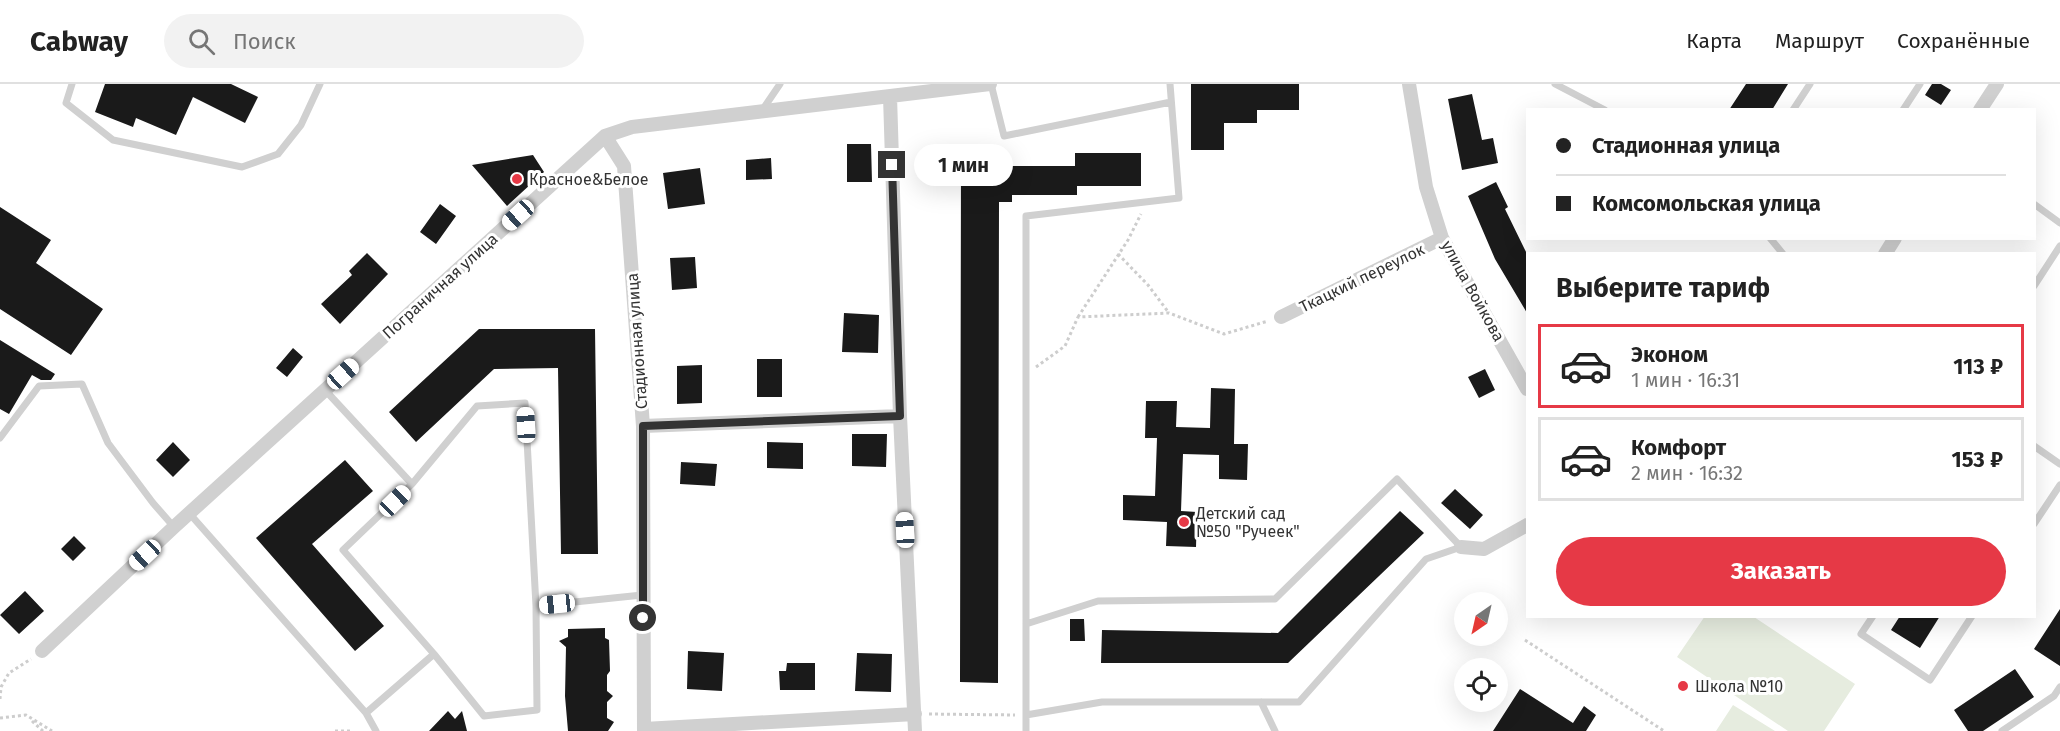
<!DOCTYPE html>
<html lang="ru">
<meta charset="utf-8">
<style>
:root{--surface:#fff;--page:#f2f2f2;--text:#222;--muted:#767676;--line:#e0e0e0;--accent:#e63946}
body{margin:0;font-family:"Fira Sans",sans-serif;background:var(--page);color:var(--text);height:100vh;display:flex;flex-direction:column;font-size:22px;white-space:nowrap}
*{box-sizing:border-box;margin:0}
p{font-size:20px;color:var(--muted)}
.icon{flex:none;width:33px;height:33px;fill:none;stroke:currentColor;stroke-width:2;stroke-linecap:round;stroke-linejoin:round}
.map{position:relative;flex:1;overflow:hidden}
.details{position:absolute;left:1526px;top:168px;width:510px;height:366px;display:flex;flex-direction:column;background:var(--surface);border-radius:0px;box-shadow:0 6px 24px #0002}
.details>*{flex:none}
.banner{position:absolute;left:1526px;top:24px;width:510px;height:132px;border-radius:0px;box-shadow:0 6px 24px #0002;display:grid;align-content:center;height:132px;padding:0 30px;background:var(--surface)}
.needle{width:39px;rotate:214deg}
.fabs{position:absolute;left:1454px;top:508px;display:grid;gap:12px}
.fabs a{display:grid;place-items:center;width:54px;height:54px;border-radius:50%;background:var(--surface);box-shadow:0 6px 24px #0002;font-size:30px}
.end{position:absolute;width:27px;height:27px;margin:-14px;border:8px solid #333;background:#fff;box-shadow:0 0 0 3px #fff}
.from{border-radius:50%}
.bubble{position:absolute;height:42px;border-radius:21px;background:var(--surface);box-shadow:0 6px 24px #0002;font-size:20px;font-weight:700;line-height:42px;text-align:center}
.car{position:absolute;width:18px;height:36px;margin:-18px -9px;border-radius:8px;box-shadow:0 0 4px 2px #0007;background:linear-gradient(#fff 24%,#345 0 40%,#fff 0 76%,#345 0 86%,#fff 0)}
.banner b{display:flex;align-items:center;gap:21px;height:57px;font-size:22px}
.banner b+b{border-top:2px solid var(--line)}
.banner i{width:15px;height:15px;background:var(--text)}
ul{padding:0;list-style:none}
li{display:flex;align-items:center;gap:18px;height:84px;margin:0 12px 9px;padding:0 18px;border:3px solid var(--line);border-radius:0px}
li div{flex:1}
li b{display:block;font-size:22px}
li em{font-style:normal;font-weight:700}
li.active{border-color:var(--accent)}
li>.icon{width:54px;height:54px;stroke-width:1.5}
h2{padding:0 30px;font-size:27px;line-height:72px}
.button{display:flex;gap:12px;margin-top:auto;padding:12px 30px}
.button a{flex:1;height:69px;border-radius:36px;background:var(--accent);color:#fff;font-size:24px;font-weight:700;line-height:69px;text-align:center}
header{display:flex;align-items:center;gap:36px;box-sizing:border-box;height:84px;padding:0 30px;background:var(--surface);border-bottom:2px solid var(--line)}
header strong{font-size:28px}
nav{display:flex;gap:33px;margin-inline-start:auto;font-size:21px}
.search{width:420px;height:54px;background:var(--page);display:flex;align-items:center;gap:15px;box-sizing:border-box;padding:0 21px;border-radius:33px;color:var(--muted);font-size:22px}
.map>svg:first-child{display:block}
.green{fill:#e6ecdf}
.building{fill:#1a1a1a}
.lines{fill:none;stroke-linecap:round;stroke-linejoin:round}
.path{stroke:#cdcdcd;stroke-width:3;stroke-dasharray:3 3;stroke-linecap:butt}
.lane{stroke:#d0d0d0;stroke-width:7}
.street{stroke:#d0d0d0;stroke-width:14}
.route{stroke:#333;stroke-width:8}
.poi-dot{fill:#e63946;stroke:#fff;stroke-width:2}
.labels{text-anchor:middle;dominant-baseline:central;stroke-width:6;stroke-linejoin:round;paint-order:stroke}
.poi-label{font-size:16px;fill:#333;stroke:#fff;text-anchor:start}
.street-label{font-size:16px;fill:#333;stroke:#fff}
</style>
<header>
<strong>Cabway</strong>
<div class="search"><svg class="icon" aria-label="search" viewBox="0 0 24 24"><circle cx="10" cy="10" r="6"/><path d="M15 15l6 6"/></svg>Поиск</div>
<nav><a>Карта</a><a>Маршрут</a><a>Сохранённые</a></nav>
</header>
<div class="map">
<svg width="2060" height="647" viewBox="0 0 2060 647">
<rect width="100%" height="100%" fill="#fff"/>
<path class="green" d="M1705,532L1754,533L1855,600L1824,647H1788L1677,573Z
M1733,621L1775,647H1716Z"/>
<path class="building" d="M105,0H231L258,13L245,39L193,13L176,51L136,34L133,43L95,28Z
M1191,0H1299V26H1257V39H1224V66H1191Z
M1746,0H1788L1772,26H1729Z
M1932,0H1941L1951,6L1941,21L1925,11Z
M1472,10L1482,56L1493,54L1498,79L1462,86L1448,15Z
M847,60H871L872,98H847Z
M1075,69H1141V102H1077V111H1012V118H999L998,599L960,598L961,75H1001V82H1075Z
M533,71L544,88L507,122L472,81Z
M771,74L772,95L746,96V76Z
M700,84L705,120L668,125L663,89Z
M1496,98L1508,123L1505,125L1527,170V229L1495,175L1468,112Z
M440,120L456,132L436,160L420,148Z
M0,123L51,156L36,179L103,225L71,271L0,225Z
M367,169L388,190L340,240L321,220L352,191L349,187Z
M695,173L697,204L672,206L670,174Z
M844,229L879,231L878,269L842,268Z
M479,245H595L598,470H561L558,284L494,285L416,358L389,328Z
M0,256L55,290L51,296H41L32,291L9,330L0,325Z
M293,264L303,273L287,293L276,284Z
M757,275H782V313H757Z
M702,281V319L677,320V282Z
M1485,285L1495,306L1479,314L1468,293Z
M1211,304L1235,305L1234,360H1248L1247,396L1219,395V371L1183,370L1181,427L1197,428L1196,463L1166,462L1167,438L1123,436V411L1155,412L1157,354H1145L1146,317H1177L1176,343L1210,344Z
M852,350H887L886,383L852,382Z
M173,358L190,376L173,393L156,376Z
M767,358L803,359V385L767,384Z
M345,376L373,407L312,460L384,542L355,567L256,454Z
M681,378L717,380L715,402L680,400Z
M1455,405L1483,431L1470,445L1441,419Z
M1400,427L1424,449L1288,579H1101L1102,546L1278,549Z
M74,452L86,464L73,477L61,465Z
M25,507L44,527L19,550L0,531Z
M2060,525V582L2034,565Z
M1900,532H1940L1920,564L1891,546Z
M1070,535H1084L1085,557H1070Z
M605,544V554L609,556L610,587L607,591V607L613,612L607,618V634L614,638L608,647H568L565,612L566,563L559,557L568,553V545Z
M688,567L724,569L722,607L687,605Z
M857,569L892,570L891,608L855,607Z
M787,579H815V606H780L779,587H786Z
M2015,585L2034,613L1983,647H1968L1954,626Z
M1520,605L1573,639L1584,622L1596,631L1586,647H1493Z
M448,627L455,635L462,627L467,647H429Z"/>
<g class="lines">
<path class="path" d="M1118,170L1148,201L1169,229
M1078,233L1128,156L1141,130
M1036,283L1065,262L1078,233L1169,229L1224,250L1268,237
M1525,556L1664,647
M0,615L1,603L9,589L31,575
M929,630L1015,631
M0,634L26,631L52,647
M32,637L43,647
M335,647H351"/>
<path class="lane" d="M72,0L66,19L113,56L242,83L278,70L301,41L320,0
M991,0L1004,52L1171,18
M1555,0L1605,26
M1793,26L1810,0
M1903,26L1920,0
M761,28L780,0
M2034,120L2060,139
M1770,154L1783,170
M2034,202L2060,162
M325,306L412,400L343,466L434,570
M0,354L39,302L82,300L108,359L153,419L174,443
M2034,362L2060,380
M412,400L477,322L525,319L536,522
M189,429L366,629L376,647
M2034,440L2060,401
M1873,532L1861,550L1930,596L1972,532
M1261,618L1275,647
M366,629L434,570L484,632L537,626L536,522L642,511
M1026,631L1102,618H1299L1426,475L1461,463L1397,395L1275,515L1098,517L1026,540
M1026,647V132L1179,114L1170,0
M2002,647L2054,612L2060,603"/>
<path class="street" d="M1409,0L1426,103L1442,154L1527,305
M890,12L900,332L915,647
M1980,26L1997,0
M605,52L624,82L643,342L644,647
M1885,170L1895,154
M1281,233L1442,154
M643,342L900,332
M1461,463L1484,465L1527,441
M42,567L174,443L605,52L632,43L990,0
M644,645L915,630"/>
</g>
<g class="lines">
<path class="route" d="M643,534V342L900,332L892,81"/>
</g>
<g class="poi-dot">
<circle cx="517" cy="95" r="6"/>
<circle cx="1184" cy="438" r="6"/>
<circle cx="1683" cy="602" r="6"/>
</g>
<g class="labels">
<g class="poi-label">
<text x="529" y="95">Красное&amp;Белое</text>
<text x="1196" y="429">Детский сад<tspan x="1196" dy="18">№50 "Ручеек"</tspan></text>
<text x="1695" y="602">Школа №10</text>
</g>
<g class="street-label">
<text transform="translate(1362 194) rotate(-26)">Ткацкий переулок</text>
<text transform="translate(440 202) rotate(-42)">Пограничная улица</text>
<text transform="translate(1473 207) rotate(61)">улица Войкова</text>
<text transform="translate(637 257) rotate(-94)">Стадионная улица</text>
</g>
</g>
</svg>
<div class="fabs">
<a><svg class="needle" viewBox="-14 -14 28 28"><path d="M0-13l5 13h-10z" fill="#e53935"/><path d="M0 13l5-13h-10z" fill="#767676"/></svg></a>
<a><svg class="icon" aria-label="locate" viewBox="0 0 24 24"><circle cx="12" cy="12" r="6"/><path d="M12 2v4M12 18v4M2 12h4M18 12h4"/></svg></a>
</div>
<i class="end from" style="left:643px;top:534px"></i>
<i class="end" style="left:892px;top:81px"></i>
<div class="bubble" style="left:914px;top:60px;width:99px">1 мин</div>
<i class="car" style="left:518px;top:131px;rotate:228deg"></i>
<i class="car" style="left:343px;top:290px;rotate:48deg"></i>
<i class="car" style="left:526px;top:341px;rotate:357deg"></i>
<i class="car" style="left:395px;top:417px;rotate:46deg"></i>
<i class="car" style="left:905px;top:446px;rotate:357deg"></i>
<i class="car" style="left:145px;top:471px;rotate:227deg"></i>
<i class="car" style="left:557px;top:520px;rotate:264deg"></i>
<div class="banner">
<b><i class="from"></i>Стадионная улица</b>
<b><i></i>Комсомольская улица</b>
</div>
<section class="details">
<h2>Выберите тариф</h2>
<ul>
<li class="active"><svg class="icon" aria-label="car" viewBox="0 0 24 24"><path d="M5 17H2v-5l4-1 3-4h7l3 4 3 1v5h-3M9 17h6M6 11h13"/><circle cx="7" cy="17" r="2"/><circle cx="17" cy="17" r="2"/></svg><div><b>Эконом</b><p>1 мин · 16:31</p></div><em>113 ₽</em></li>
<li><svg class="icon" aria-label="car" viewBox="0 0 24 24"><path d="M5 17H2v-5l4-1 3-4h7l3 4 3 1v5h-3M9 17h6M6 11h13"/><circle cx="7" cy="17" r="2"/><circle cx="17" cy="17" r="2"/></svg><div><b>Комфорт</b><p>2 мин · 16:32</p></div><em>153 ₽</em></li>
</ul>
<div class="button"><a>Заказать</a></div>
</section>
</div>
